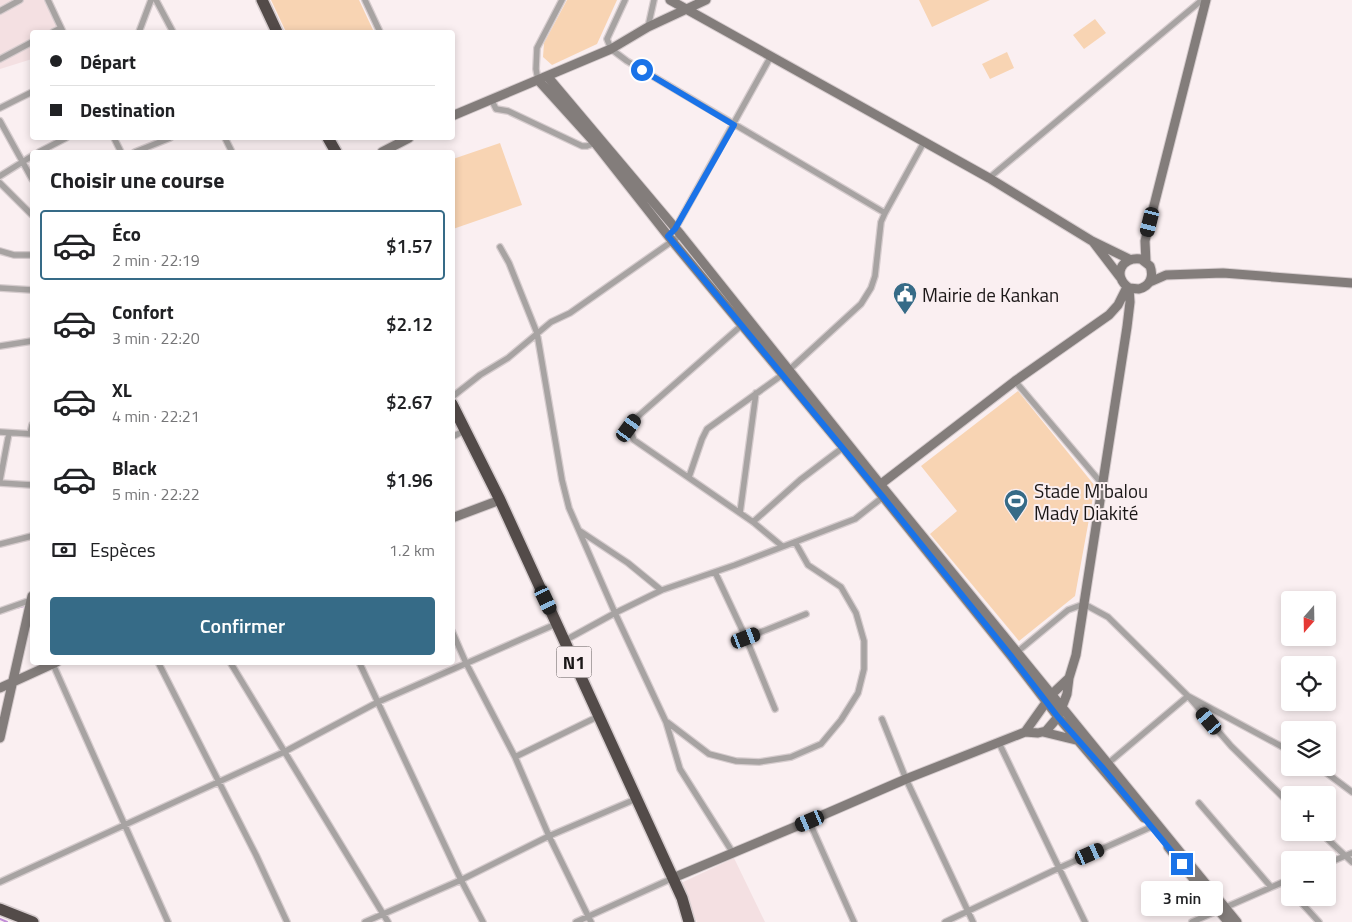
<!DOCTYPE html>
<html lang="fr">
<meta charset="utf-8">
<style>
:root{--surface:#fff;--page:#f6f6f6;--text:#202124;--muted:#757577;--line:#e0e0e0;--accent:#366b87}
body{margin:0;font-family:"Titillium Web",sans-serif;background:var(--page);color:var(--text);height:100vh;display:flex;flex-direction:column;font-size:19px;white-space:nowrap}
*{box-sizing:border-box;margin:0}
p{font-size:16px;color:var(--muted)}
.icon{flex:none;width:28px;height:28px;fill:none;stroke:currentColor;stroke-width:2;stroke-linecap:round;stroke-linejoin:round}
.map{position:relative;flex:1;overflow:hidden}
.side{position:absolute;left:30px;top:150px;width:425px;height:515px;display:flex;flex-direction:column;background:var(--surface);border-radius:5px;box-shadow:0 2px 8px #0003}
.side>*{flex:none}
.guide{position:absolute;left:30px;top:30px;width:425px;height:110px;border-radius:5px;box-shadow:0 2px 8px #0003;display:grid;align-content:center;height:110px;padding:0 20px;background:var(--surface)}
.needle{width:32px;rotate:200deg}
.controls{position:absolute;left:1281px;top:591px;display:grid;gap:10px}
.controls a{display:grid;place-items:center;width:55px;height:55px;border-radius:5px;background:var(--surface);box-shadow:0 2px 8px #0003;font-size:25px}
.end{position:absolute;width:22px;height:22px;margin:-11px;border:6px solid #1a73e8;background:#fff;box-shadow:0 0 0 2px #fff}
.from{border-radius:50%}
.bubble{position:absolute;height:35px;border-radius:5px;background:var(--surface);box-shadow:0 2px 8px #0003;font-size:16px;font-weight:600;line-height:35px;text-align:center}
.car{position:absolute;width:15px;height:30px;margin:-15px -8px;border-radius:6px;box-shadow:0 0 4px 1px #0007;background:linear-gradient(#222 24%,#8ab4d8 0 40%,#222 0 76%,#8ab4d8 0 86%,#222 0)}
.guide b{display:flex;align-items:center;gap:18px;height:48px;font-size:19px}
.guide b+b{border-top:1px solid var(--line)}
.guide i{width:12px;height:12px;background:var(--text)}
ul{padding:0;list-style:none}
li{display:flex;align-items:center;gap:15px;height:70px;margin:0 10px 8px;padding:0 10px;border:2px solid transparent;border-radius:5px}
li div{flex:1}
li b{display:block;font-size:19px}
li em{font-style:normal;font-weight:600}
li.active{border-color:var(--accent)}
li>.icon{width:45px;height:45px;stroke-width:1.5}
h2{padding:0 20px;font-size:22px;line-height:60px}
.pay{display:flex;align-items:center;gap:12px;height:55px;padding:0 20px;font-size:19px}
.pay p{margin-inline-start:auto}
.button{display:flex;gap:10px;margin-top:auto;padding:10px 20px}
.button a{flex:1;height:58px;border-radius:5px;background:var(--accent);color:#fff;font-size:20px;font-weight:600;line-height:58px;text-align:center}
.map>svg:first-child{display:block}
.built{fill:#f4e0e2}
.green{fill:#f8d4b3}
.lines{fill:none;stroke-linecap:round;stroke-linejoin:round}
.stream{stroke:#c18dd7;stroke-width:2}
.street-casing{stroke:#d6ccce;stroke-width:8}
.secondary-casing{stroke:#d6ccce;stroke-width:11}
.highway-casing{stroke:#d6ccce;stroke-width:14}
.street{stroke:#a7a3a2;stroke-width:5.5}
.secondary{stroke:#837d7b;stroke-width:9}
.highway{stroke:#534b49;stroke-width:11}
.route{stroke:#1a73e8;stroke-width:6}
.labels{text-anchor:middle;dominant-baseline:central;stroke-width:4;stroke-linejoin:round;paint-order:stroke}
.shield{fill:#faeff1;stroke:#5e5858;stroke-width:1}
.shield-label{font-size:18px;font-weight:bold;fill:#1b1717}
.poi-label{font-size:19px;fill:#1b1717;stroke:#faeff1;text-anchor:start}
</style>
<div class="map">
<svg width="1352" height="922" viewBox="0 0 1352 922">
<rect width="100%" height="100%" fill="#faeff1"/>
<path class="built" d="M0,0H44L60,32H32V59L0,69Z
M734,858L765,922H697L679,884Z"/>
<path class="green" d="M271,0H359L374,32H286Z
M567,0H617L597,44L552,65L543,57L544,43Z
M919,0H990L932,27Z
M1095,19L1106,33L1084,49L1073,35Z
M1007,52L1014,68L990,79L982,64Z
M500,143L522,205L453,229V159Z
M1018,391L1095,486L1075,596L1019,641L930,534L957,511L921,466Z"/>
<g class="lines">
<path class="stream" d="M16,608L28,605
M0,919L7,922"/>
<g class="street-casing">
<path id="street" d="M48,0L63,32
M156,0L173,32
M365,0L380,32
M625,0L607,39L611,49L627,61L885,213
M0,11L20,0
M648,27L654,0
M53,32L61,28
M139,32L151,0
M0,59L32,42
M538,80L536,69L537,48L562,0
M491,99L496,109L508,111L582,146H587L598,142
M0,108L32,92
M0,121L32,179
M114,138L121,152
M225,138L232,152
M39,152L66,138
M135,152L170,138
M0,176L32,156
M989,178L1202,0
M0,183L32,215
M668,236L675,229L771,56
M500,247L509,263L537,333L562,480L569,508L615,613L666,722L680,769L733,853
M0,251L14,255H32
M0,288L32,290
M742,325L636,418L629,428L634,440L753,522L782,546
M0,346L32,341
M1015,381L1103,485
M452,397L480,375L508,358L551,322L570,313L681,235
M0,432L32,434
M30,434L32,425
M452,437L466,430
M689,477L702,439L707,429L789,370L861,304L871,288L875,276L881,222L885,213L924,142
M0,480L9,433
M0,483L32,485
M740,513L756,393
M753,522L800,480L845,446
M580,531L628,563L661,590
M0,544L32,536
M715,572L746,638L775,709
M0,611L31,600
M28,618L32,626
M452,631L466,663L515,757L549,836L591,922
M746,638L806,614
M564,641L615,613L662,590L735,565L855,519L883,497
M1016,653L1068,610L1084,604L1108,617L1188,696L1231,746L1290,804
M52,662L168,922
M158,662L256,855L287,922
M230,662L388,922
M359,662L461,880L483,922
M882,719L906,779L973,922
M667,722L709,754L736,761L759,762L791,757L821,744L841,720L858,693L864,669V641L856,613L841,587L808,565L795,542
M999,743L1085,922
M515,757L599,716
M1106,765L1188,696L1290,751
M1320,768L1352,792
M1199,803L1271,887
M809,821L854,922
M1320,832L1352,862
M1328,863L1352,853
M0,882L284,752L378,702L556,624
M1283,882L1290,889
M1297,898L1319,922
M365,922L461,880L549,836L636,799
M576,922L673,878
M945,922L1059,868L1151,827
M1192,922L1290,879"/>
</g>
<g class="secondary-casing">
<path id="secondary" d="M670,0L989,178L1092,241L1129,259
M547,76L681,235L880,484L1237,922
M538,80L595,143L673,242L843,447L1011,656L1058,717L1144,818
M452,116L611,49L648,27L706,0
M382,152L409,138
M1094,243L1120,277
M1146,262L1145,241L1206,0
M1150,282L1166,275L1223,273L1352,283
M877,487L1015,381L1109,315L1118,305L1127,287
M452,518L500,500
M0,688L57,662
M1025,732L1052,694L1069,678
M1043,732L1080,741
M0,738L32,596
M1168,847L1228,922
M673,878L809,821L906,779L1025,732L1038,733L1046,731L1058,717L1067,694L1069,678L1076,655L1127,327L1130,302L1129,288C1112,276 1121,256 1141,259L1150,266C1154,277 1150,286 1139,289L1129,288"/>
</g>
<g class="highway-casing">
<path id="highway" d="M262,0L277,32
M328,138L336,152
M452,404L500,500L682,898L689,922
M0,909L33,922"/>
</g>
<use href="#street" class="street"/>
<use href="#secondary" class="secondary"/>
<use href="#highway" class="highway"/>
</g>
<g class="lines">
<path class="route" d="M642,70L734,125L675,229L668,236L883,497L1011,656L1058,717L1102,767L1182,864"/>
</g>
<defs>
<g id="civic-pin" transform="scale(1.25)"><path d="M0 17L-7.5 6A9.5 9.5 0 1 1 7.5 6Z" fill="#366b87" stroke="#faeff1"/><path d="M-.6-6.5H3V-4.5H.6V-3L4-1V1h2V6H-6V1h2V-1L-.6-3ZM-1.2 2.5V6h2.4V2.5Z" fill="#fff"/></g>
<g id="stadium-pin" transform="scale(1.25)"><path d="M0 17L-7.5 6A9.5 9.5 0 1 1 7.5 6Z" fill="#366b87" stroke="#faeff1"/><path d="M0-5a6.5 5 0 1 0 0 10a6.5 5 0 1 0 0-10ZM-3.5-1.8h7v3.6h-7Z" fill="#fff"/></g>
</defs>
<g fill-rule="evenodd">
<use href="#civic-pin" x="905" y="294"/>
<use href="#stadium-pin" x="1016" y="501"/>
</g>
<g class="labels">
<rect class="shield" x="556.5" y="646.5" width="35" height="31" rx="4"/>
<g class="shield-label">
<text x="574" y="662">N1</text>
</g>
<g class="poi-label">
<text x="922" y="294">Mairie de Kankan</text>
<text x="1034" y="490">Stade M'balou<tspan x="1034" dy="22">Mady Diakité</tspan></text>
</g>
</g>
</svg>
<div class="controls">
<a><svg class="needle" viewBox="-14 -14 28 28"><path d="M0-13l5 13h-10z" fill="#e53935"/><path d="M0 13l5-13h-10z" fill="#757577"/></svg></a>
<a><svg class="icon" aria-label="locate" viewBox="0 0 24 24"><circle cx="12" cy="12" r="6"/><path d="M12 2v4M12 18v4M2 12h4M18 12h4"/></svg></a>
<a><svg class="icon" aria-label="layers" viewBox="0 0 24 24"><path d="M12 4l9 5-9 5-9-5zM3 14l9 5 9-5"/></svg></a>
<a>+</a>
<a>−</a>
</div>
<i class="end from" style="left:642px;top:70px"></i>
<i class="end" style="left:1182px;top:864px"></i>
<div class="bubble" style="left:1141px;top:881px;width:82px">3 min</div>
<i class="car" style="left:1150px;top:222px;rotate:194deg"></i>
<i class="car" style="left:629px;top:428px;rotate:36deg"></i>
<i class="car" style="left:546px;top:600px;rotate:155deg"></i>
<i class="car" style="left:746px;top:638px;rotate:69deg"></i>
<i class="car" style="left:1209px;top:721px;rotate:320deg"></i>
<i class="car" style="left:810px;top:821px;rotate:247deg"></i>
<i class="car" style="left:1090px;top:854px;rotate:66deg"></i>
<div class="guide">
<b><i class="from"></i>Départ</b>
<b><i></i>Destination</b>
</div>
<section class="side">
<h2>Choisir une course</h2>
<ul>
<li class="active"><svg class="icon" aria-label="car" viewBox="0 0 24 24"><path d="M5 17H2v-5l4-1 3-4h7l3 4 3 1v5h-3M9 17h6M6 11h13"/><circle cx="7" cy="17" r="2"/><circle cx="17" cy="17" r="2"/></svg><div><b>Éco</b><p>2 min · 22:19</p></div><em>$1.57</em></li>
<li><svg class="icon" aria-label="car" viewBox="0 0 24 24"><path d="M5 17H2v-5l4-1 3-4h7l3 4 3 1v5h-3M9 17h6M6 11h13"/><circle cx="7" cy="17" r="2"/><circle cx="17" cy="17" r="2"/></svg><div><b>Confort</b><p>3 min · 22:20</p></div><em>$2.12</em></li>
<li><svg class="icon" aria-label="car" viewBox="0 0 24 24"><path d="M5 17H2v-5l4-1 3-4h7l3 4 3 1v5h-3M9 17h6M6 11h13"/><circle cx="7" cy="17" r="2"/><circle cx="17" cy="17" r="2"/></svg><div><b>XL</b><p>4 min · 22:21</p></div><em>$2.67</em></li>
<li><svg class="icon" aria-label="car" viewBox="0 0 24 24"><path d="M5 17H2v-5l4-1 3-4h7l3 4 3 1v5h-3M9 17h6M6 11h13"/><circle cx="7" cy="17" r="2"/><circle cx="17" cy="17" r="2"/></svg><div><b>Black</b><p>5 min · 22:22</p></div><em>$1.96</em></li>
</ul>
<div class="pay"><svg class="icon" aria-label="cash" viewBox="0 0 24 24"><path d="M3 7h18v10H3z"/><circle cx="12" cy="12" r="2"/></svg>Espèces<p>1.2 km</p></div>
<div class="button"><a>Confirmer</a></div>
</section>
</div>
